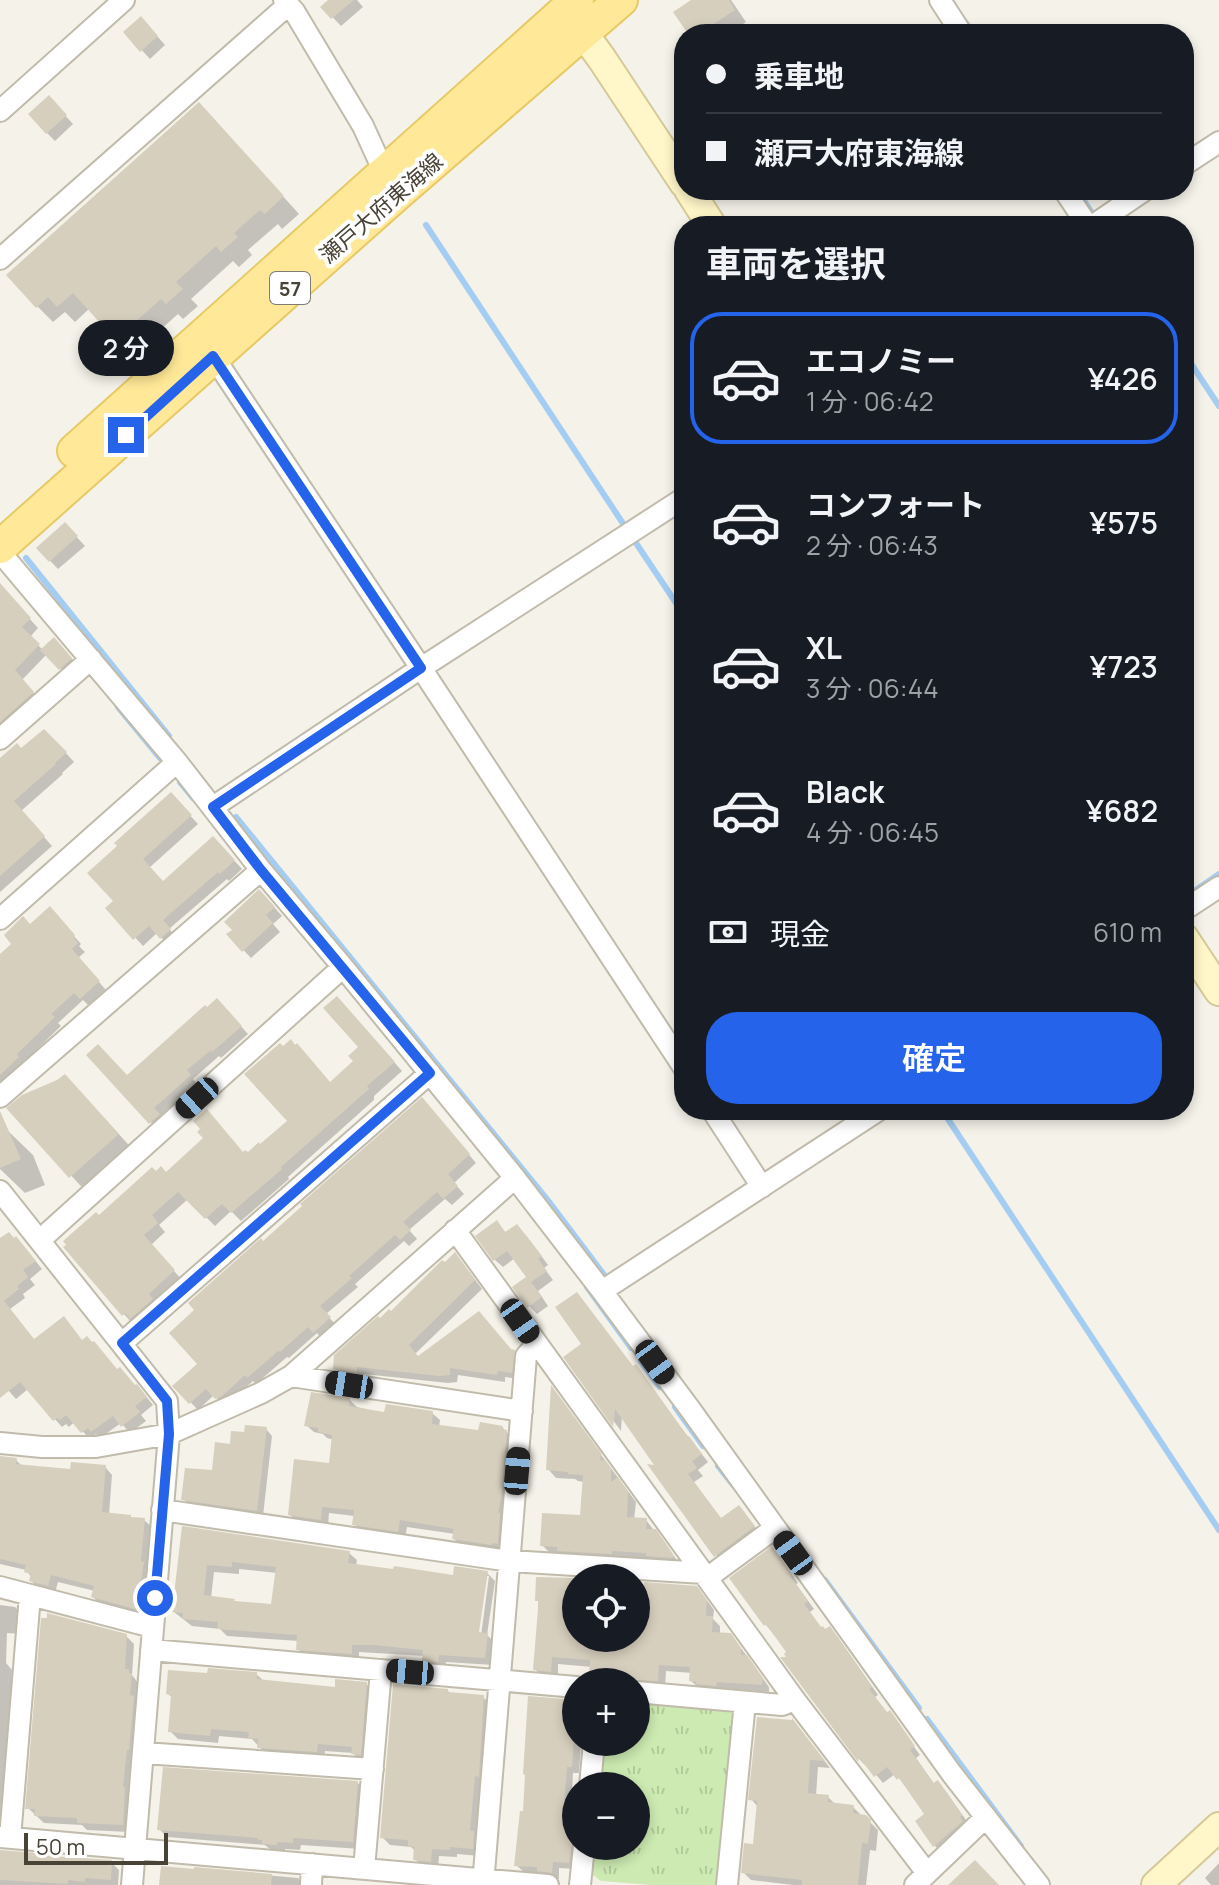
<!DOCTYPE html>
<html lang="ja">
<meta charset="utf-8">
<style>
:root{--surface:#171b24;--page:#20242c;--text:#f1f3f6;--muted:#9ea1a6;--line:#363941;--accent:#2563eb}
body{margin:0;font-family:Manrope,"Noto Sans JP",sans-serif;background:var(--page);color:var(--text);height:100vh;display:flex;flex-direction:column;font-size:30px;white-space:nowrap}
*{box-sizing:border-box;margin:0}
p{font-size:26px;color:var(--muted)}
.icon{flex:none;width:44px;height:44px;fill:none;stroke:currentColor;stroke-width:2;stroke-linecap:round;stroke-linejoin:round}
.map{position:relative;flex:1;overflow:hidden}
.sheet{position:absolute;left:674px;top:216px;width:520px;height:904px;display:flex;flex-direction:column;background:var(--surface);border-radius:32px;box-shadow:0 4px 12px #0003}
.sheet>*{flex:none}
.top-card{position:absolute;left:674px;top:24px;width:520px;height:176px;border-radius:32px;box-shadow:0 4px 12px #0003;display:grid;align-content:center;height:176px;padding:0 32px;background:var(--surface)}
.tools{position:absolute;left:562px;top:1564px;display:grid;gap:16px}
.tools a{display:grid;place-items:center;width:88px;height:88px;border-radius:50%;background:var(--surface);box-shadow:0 4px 12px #0003;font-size:40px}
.scale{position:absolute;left:24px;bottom:20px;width:144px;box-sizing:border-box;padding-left:8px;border:4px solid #494337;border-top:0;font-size:22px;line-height:28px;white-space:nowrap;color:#494337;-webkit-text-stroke:6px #fff;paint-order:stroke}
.end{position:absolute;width:36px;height:36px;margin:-18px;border:10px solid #2563eb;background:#fff;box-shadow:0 0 0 4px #fff}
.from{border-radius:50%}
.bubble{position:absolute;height:56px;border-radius:28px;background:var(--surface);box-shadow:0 4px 12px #0003;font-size:26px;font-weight:600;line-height:56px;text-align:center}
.car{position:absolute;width:24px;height:48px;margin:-24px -12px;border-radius:10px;box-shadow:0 0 6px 2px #0007;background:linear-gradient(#222 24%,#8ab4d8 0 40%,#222 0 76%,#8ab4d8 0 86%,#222 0)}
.top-card b{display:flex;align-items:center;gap:28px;height:76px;font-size:30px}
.top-card b+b{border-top:2px solid var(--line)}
.top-card i{width:20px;height:20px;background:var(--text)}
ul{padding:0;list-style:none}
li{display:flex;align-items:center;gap:24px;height:132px;margin:0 16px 12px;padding:0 16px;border:4px solid transparent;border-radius:32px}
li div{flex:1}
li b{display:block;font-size:30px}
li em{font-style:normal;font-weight:600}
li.active{border-color:var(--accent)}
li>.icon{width:72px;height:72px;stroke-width:1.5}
h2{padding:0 32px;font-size:36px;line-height:96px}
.pay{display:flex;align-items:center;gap:20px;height:88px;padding:0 32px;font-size:30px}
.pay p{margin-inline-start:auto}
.action{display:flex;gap:16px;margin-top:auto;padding:16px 32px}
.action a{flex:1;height:92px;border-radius:32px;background:var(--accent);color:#fff;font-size:32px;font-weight:600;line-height:92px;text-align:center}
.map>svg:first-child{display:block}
.park{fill:url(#park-tufts)}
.shadow{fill:#0003;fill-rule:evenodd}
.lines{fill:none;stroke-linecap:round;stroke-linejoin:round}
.stream{stroke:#a5cdf2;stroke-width:6}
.building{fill:#d7cfbe;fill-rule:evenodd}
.street-casing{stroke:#c1bbab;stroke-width:24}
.secondary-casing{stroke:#d6c998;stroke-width:32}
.primary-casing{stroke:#e7c965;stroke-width:36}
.street{stroke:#fff;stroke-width:20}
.secondary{stroke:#fff6c9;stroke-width:28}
.primary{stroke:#ffe998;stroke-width:32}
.route{stroke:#2563eb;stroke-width:10}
.labels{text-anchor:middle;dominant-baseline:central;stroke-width:8;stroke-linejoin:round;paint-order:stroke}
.shield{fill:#fff;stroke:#807b73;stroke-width:2}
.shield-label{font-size:20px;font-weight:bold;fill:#494337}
.street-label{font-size:22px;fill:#494337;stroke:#fff}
</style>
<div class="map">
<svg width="1219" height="1885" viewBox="0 0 1219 1885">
<defs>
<pattern id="park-tufts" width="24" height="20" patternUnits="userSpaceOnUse" patternTransform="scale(2)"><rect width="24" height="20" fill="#cceab1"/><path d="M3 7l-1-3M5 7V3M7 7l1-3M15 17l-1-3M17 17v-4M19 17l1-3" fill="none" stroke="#b1ca99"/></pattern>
</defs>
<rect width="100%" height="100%" fill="#f5f2e9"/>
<path class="park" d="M636,1700L727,1711L737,1715L716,1885H652L601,1881L590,1873L592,1846H636V1786H598L602,1742H636Z"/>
<path class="shadow" d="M331,0H357L363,7L341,26L323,7Z
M695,0H731L746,22L728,34H690Z
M149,27L165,45L150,59L126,33Z
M49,98L73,124L55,141L47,133Z
M215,121L299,214L282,229L278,224L248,250L252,255L239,267L233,261L191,299L198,306L183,319L178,314L150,339L155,345L138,360L90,308L75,322L65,312L53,322L37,306Z
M73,533L85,546L58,569L39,549Z
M0,586L38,628L30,637L43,650L62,648L79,667L68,677L47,654L22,680L41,702L0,733Z
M56,742L74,762L62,773L63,774L21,811L52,846L0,892V765L21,750Z
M171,795L198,824L149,868L163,883L221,846L242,869L229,881L227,879L169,929L178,938L169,946L157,933L143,946L108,908L116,901Z
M267,899L282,916L273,924L280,932L251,958L229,935Z
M57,917L81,944L79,946L85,952L78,958L106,990L89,1006L83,1000L58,1023L61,1026L23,1063L26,1066L0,1089V957L30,926Z
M345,1007L402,1071L374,1096V1100L288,1177L289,1179L241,1221L231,1211L215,1226L188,1199L159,1225L165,1232L151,1245L182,1280L132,1323L96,1283L99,1217L166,1174L243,1154L248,1155L260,1147L356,1061L361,1047Z
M224,1008L248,1034L221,1058L219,1056L193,1079L197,1084L160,1116L166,1123L158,1130L89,1055L127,1078Z
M84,1096L137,1154L90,1196L9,1108Z
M429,1107L476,1163L454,1183L464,1194L452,1205L445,1199L409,1230L417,1239L409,1246L404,1241L355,1284L358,1287L326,1314L337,1326L322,1339L317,1333L289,1358L287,1357L256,1384L253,1381L229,1403L224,1406L214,1395L198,1410L175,1386L200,1364L263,1244Z
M7,1130L33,1155L45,1185L25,1193L0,1169V1133Z
M497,1223L507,1234H525L548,1265L544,1268L553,1280L538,1291L548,1306L537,1314L529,1306V1277L515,1258L503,1267L495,1260Z
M9,1234L24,1247L42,1269L30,1279L35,1285L23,1294L25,1298L10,1309L35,1341L83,1342L144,1394L153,1405L141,1415L146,1421L130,1433L121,1423L100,1438L96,1434L90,1439L74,1422L69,1427L66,1424L62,1427L28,1389L16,1399L0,1381V1238Z
M462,1262L482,1289L415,1354L418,1358L514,1352L522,1360L519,1379L505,1377V1382L458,1375L457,1382L448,1383L364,1374V1380L343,1376L335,1368L391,1313Z
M566,1357L634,1368L708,1462L698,1470L703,1476L694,1482L722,1520L739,1507L761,1535L723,1563L716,1555L658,1467L622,1415L621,1431Z
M553,1390L636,1502L634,1520H646L680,1564L550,1553L542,1545L582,1517L585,1482L578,1481L575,1479L556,1478L548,1469Z
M350,1400L357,1407L386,1414L432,1413L440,1420L439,1427L480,1433L502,1427L514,1440L505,1550L461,1546L454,1539L455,1534L407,1527L405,1538L362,1532L354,1524L355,1516L329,1513L328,1527L298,1522L290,1515L331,1465L334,1440L327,1438L323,1434L314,1432L306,1425Z
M266,1429L272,1436L263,1516L190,1505L183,1499L214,1472L232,1446L246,1434Z
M0,1458L16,1460L22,1466L72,1471L105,1467L112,1475L109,1515L144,1520L152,1527L146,1604L143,1616L101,1605L93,1597L95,1591L58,1582L55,1593L39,1588L31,1581L32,1578L26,1570L0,1564Z
M184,1528L349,1553L357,1560L356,1566L454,1577L487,1573L495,1581L487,1635L495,1643L493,1665L446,1662L445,1669L432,1668L424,1660L425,1656L359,1652V1661L306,1657L298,1649L299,1641L227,1636L220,1629L192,1626L174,1612ZM239,1569L277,1573L273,1607L211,1598L214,1572L239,1574ZM485,1576H489L480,1643L476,1642Z
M779,1556L798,1583L796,1584L814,1609L810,1612L822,1629L837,1636L878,1695L875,1697L888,1714L893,1718L920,1755L921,1754L916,1758L935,1785L945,1790L968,1823L942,1853L934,1845L927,1815L906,1786L895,1774L883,1783L866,1763V1766L860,1760L784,1659H790L789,1653L766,1625L732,1578Z
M576,1581V1638H636V1588L704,1596L714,1610L713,1619L720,1626V1635H730L738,1644L769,1687V1692L723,1688V1693L699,1688L691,1681L692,1673L666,1671L665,1688L636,1687V1682H594L591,1678L592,1667L558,1664V1678L542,1677L535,1669L540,1603L537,1600Z
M0,1605L15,1607L23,1615L22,1634L7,1633L6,1663L12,1670L9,1722L14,1727L7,1814H0Z
M126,1636L134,1644L132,1675L138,1683L137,1701L141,1705L130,1832L87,1830L82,1825L44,1823L28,1808Z
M256,1674L264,1681L337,1689L366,1684L374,1692L368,1762H361L353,1753L325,1751L324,1759L267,1755L252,1739L219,1736L218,1743L178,1739L170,1731L173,1698L168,1694Z
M448,1691L451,1694L483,1697L491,1705L480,1856L457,1854V1857L439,1856L438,1869L423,1867L415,1859L416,1852L411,1847L390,1845L382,1837Z
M576,1702V1742H591L589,1744H581L579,1773H573L571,1808L576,1813V1869L559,1868V1879L546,1878L542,1874L524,1872L516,1865L525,1813Z
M800,1729L830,1768L818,1767L816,1796L828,1797L836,1805L853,1807L861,1815L865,1817L878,1830L876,1851L870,1850L866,1885H793L751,1880L743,1872L755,1846L758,1807L751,1799Z
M358,1783L366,1791L361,1849L301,1845L300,1850L285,1849V1852L272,1851L265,1845L167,1837L159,1829Z
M0,1852L111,1862L119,1870L118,1885H0Z
M1219,1863V1885H1211L1205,1878Z
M196,1869L298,1878L304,1885H161Z"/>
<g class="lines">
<path class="stream" d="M966,23L974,34
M1077,190L1092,213
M426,225L622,522
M1184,353L1219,406
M634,540L684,615
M26,558L169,736
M118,707L160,758
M180,782L193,798
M236,817L550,1203L608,1280
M1190,894L1219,874
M942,1110L1219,1530
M587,1287L631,1348
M641,1361L660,1387
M675,1407L703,1446
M718,1466L733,1485
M825,1580L919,1708
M927,1719L1021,1846"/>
</g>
<path class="building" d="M328,0H354L331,19L320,7Z
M691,0H729L735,10L712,25L718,34H688L673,12Z
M141,16L158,36L140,52L123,32Z
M49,95L67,115L46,134L28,114Z
M199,102L284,196L265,214L260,210L234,233L238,237L221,252L216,246L176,282L183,289L166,304L161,299L135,322L140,327L120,345L73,293L57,307L48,297L36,308L6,275Z
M65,522L78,536L49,562L36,548Z
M0,583L31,618L22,627L40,644L15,670L34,692L0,722Z
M54,637L72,658L59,670L40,650Z
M44,729L67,752L55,763L56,764L14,801L45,836L0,876V758L17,743L21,748Z
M171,792L192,815L143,859L163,881L213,836L235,860L220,874L218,872L163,920L171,929L160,939L149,926L133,940L105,908L113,901L87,873L117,846L114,843Z
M259,889L275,907L266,915L273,923L242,952L226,934L232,930L224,922Z
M50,906L75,935L73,937L78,943L72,949L100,981L80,999L74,993L51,1014L55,1017L17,1054L19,1057L0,1075V954L11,944L4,935L23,916L30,924Z
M337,996L395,1062L367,1086L369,1089L281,1167L282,1169L231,1213L222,1204L205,1219L178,1192L152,1215L158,1223L144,1235L175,1270L149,1294L153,1299L130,1319L125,1313L122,1316L63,1247L66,1245L63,1241L96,1212L99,1215L152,1167L156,1171L161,1166L166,1172L203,1138L197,1132L200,1129L193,1121L207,1109L243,1152L245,1150L248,1152L259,1142L260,1144L287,1121L244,1074L280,1043L283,1046L291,1039L295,1045L297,1043L330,1082L353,1061L348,1056L358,1047L323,1008Z
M217,998L242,1026L212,1052L211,1050L187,1070L191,1075L154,1108L160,1114L149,1124L86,1055L98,1044L127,1075L205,1005L207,1007Z
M65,1074L119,1134L69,1178L6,1108L22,1095L57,1080Z
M422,1097L470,1154L448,1174L458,1186L443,1199L437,1192L403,1222L411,1230L400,1240L395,1235L349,1276L352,1278L320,1306L331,1317L313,1333L308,1327L280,1352L278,1351L247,1378L245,1375L222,1396L215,1399L206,1389L189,1404L172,1386L197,1364L169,1333L194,1310L188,1303L261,1238L263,1241L302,1206L300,1204Z
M0,1111L21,1159L0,1168Z
M497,1220L505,1232L517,1224L542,1256L538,1259L547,1271L531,1282L542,1297L527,1308L512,1287L526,1277L507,1251L493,1261L475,1236Z
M9,1232L14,1238L16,1236L36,1261L23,1270L28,1277L17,1286L19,1289L4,1301L34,1339L64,1316L82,1340L87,1336L92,1342L94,1341L117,1369L120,1367L135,1385L137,1384L147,1397L135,1406L140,1412L121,1427L113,1416L91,1432L88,1428L81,1433L66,1415L60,1420L57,1418L53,1421L20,1382L0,1398V1238Z
M455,1252L475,1280L409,1345L418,1356L479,1311L511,1349L515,1350L512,1373L498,1371L497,1375L450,1368V1375L439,1376L357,1367V1373L333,1369L334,1355L378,1316L380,1318L389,1309L391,1311L442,1260L445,1262Z
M577,1292L633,1366L636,1364L688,1437L689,1436L702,1454L692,1461L697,1468L688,1474L721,1518L739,1505L755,1526L714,1557L647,1464L654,1465L615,1409L613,1427L563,1357L581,1344L555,1307Z
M551,1385L601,1453L600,1460L606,1461L611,1468V1482L618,1477L628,1492L627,1517L647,1518L646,1529H656L673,1554V1558L646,1556V1553L612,1551V1554L557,1551V1547L540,1546L542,1513L580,1515L583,1475L568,1474V1472L546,1470Z
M311,1392L350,1398L349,1406L384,1412L386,1404L433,1411L432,1424L478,1430L480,1422L503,1426L502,1429L507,1430L502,1491L498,1513H500L498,1544L492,1543V1545L452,1539L454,1529L400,1520L398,1532L352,1525L354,1510L322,1507L321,1520L288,1515L294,1459L329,1463L332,1435L318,1432V1428L304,1426Z
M245,1425L267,1427L257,1511L181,1500L185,1468L212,1470L215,1442L230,1444L231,1431L244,1432Z
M0,1456L17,1458L16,1464L70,1469L71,1462L106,1465L102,1512L131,1515V1517L145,1518L141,1561L144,1562L141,1582H144V1585L135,1609L91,1597L94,1586L51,1575L48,1586L29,1581L31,1574L24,1572L26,1565L0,1559Z
M182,1526L350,1551L348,1563L393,1569L394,1566L453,1575L454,1566L488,1571L479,1632L488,1633L485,1658L439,1655L438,1662L422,1661L423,1650L374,1645H352V1654L296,1650L297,1635L217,1629L218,1622L182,1619L183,1613L172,1612ZM232,1562L276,1567L271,1604L234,1601L235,1599L204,1595L207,1565L232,1567Z
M772,1546L792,1575L790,1576L808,1601L804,1604L821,1627L823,1626L825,1629L830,1626L872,1687L869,1689L887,1712L890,1710L915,1746L910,1750L933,1783L938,1780L962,1815L960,1817L963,1821L933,1847L915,1821L924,1814L899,1778L897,1780L887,1767L874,1777L859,1757L858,1762L780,1657H786L784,1654L786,1652L766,1624L764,1626L729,1578Z
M536,1577L576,1578V1638H636V1586L644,1587V1582L697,1586L707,1600L706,1616H713L712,1632L731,1633L741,1648V1655H747L763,1678L762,1685L717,1682L716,1686L696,1684V1682L689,1681L690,1667L659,1665L658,1681L589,1678L590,1660L552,1657L551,1672L533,1670L538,1609V1601H535Z
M47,1613L127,1634L125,1669H129V1673L132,1674L130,1695L134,1696L129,1750H127L123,1787H125L123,1825L77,1823V1818L34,1816L35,1809H25L41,1618H47Z
M208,1668L257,1672V1679L335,1687V1679L367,1682L361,1755L351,1754L352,1747L318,1744L317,1752L257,1748L258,1739L248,1738L249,1732L211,1729L210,1736L168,1732L171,1695L166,1694L168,1670L207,1673Z
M393,1684L448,1689V1692L484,1695L479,1777L475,1776L470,1831H474L473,1849L450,1847V1850L432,1849L431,1862L413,1860L414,1847L408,1846V1840L380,1838Z
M528,1696L576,1700V1737H574L572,1767H567L564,1806H573L571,1829H574L573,1839L569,1863L553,1862L552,1873L537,1871V1867L514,1866L520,1811H523L525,1775L523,1774Z
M757,1717L792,1720V1718L825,1761L810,1760L808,1793L829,1795L828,1802L854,1805L853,1813L866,1815L871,1820L868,1844L862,1843L858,1885H802V1880L741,1873L744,1843L753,1844L757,1801L748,1800Z
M163,1767L358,1781L353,1842L293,1838V1843L277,1842V1845L262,1844V1840H258V1838L157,1830Z
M0,1850L38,1853L37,1855L112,1860L111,1880L85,1878V1882L68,1880V1884L0,1880Z
M975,1860L999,1885H948Z
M161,1866L194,1869V1867L272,1874L271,1885H159Z"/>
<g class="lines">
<g class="street-casing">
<path id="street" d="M284,0L294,11L363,126L384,172
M940,0L962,34
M0,111L124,0
M1184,165L1219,142
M1064,190L1088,226
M1092,226L1145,190
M0,259L288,5
M213,356L421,668L684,1068
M0,552L177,762L261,870L343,967L515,1178L602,1291L690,1409L952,1774L1039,1885
M0,739L91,659
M213,807L421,668L684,498
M1184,910L1219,887
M0,919L177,762
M0,1097L261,870
M712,1110L762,1187
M0,1191L167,1401L169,1434L132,1885
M455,1230L795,1700L927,1873
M40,1240L343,967
M602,1291L879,1110
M122,1343L430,1073
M291,1376L522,1411
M0,1443L42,1447H96L169,1434L261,1393L291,1376L515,1178
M162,1510L510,1561L704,1573
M707,1578L775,1528
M0,1587L152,1627
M151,1650L576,1687
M636,1692L782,1705L795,1700
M144,1753L373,1769
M590,1786L594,1742
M0,1837L548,1885
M10,1838L30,1595
M364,1869L381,1670
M311,1885L312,1864
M483,1885L526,1356L537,1344
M580,1885L584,1846
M727,1885L745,1702
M915,1885L986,1817"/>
</g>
<g class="secondary-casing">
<path id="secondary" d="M570,15L602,59L684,183
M689,190L712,226
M1184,938L1219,991
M1156,1885L1219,1827"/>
</g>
<g class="primary-casing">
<path id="primary" d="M74,451L577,0
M0,547L397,194L621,0"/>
</g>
<use href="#street" class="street"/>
<use href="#secondary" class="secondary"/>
<use href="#primary" class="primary"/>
</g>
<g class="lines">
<path class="route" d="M126,435L213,356L421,668L213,807L261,870L430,1073L122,1343L167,1401L169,1434L155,1598"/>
</g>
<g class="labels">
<rect class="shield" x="270" y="272" width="40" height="32" rx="6"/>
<g class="shield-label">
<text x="290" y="288">57</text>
</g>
<g class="street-label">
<text transform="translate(381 208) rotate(-41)">瀬戸大府東海線</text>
</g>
</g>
</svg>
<div class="tools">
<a><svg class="icon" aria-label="locate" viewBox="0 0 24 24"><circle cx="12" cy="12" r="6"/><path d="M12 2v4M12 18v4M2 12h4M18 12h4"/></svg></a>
<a>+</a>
<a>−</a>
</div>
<div class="scale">50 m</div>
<i class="end from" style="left:155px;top:1598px"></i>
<i class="end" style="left:126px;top:435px"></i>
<div class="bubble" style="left:78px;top:320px;width:96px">2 分</div>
<i class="car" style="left:197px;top:1098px;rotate:228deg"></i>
<i class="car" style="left:520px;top:1321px;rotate:145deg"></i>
<i class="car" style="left:655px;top:1362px;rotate:144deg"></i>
<i class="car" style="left:349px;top:1385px;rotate:279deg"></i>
<i class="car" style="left:517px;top:1471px;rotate:5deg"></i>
<i class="car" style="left:793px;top:1553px;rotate:324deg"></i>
<i class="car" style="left:410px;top:1672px;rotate:275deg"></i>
<div class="top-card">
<b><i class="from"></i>乗車地</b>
<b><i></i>瀬戸大府東海線</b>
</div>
<section class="sheet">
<h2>車両を選択</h2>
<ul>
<li class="active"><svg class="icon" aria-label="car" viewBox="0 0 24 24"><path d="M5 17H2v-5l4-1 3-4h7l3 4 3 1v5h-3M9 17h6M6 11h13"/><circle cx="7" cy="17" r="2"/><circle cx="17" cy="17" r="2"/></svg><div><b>エコノミー</b><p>1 分 · 06:42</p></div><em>¥426</em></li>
<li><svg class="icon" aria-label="car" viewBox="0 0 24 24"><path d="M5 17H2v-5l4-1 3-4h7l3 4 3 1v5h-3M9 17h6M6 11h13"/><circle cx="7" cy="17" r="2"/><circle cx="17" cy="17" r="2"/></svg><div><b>コンフォート</b><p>2 分 · 06:43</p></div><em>¥575</em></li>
<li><svg class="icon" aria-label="car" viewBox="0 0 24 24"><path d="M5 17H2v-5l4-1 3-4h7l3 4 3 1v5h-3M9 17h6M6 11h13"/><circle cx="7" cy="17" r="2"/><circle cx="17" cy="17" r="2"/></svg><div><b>XL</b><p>3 分 · 06:44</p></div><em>¥723</em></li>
<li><svg class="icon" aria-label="car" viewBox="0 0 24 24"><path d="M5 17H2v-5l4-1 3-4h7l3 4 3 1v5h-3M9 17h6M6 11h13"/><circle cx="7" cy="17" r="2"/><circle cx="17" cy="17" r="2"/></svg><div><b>Black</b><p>4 分 · 06:45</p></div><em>¥682</em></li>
</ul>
<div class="pay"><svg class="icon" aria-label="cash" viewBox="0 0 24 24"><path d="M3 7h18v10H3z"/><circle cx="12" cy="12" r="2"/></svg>現金<p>610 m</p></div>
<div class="action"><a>確定</a></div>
</section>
</div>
